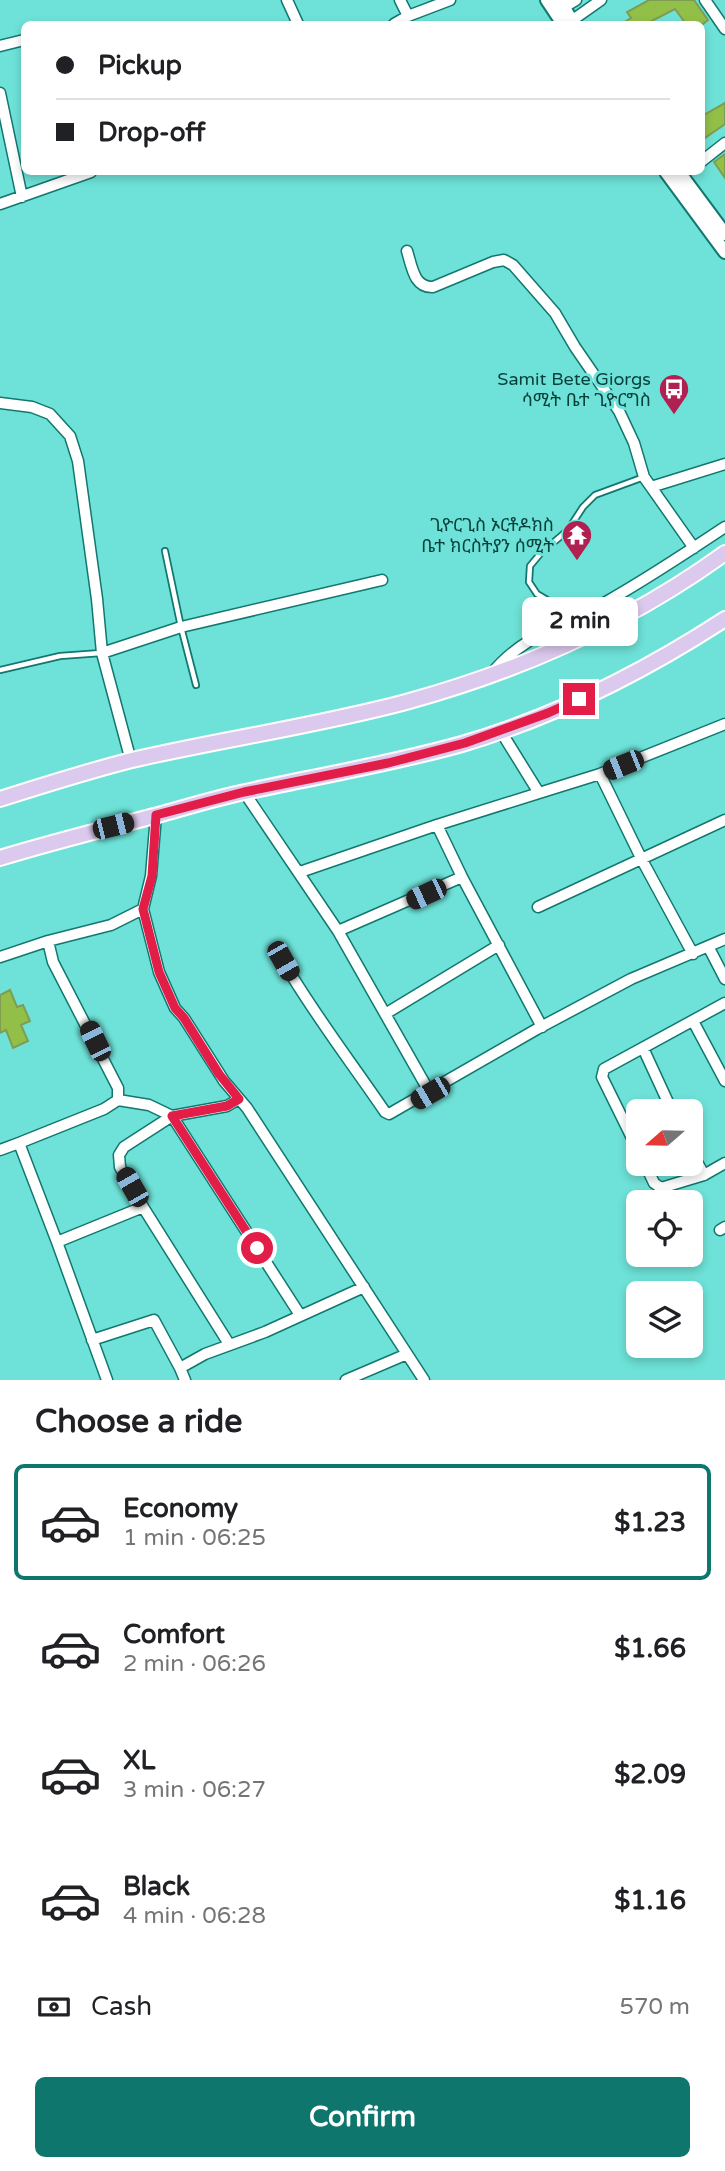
<!DOCTYPE html>
<meta charset="utf-8">
<style>
:root{--surface:#fff;--page:#f2f2f2;--text:#202124;--muted:#757577;--line:#e0e0e0;--accent:#0f766e}
body{margin:0;font-family:"Varela Round","Noto Sans Ethiopic",sans-serif;background:var(--page);color:var(--text);height:100vh;display:flex;flex-direction:column;font-size:26px;white-space:nowrap}
*{box-sizing:border-box;margin:0}
p{font-size:23px;color:var(--muted)}
.icon{flex:none;width:38px;height:38px;fill:none;stroke:currentColor;stroke-width:2;stroke-linecap:round;stroke-linejoin:round}
.map{position:relative;height:1380px;overflow:hidden}
.sheet{display:flex;flex-direction:column;background:var(--surface);flex:1}
.sheet>*{flex:none}
.top-card{position:absolute;left:21px;top:21px;width:684px;height:154px;border-radius:10px;box-shadow:0 4px 10px #0003;display:grid;align-content:center;height:154px;padding:0 35px;background:var(--surface)}
.needle{width:46px;rotate:250deg}
.fabs{position:absolute;left:626px;top:1099px;display:grid;gap:14px}
.fabs a{display:grid;place-items:center;width:77px;height:77px;border-radius:10px;background:var(--surface);box-shadow:0 4px 10px #0003;font-size:35px}
.end{position:absolute;width:32px;height:32px;margin:-16px;border:9px solid #e11d48;background:#fff;box-shadow:0 0 0 4px #fff}
.from{border-radius:50%}
.bubble{position:absolute;height:49px;border-radius:10px;background:var(--surface);box-shadow:0 4px 10px #0003;font-size:23px;font-weight:700;line-height:49px;text-align:center}
.car{position:absolute;width:21px;height:42px;margin:-21px -10px;border-radius:9px;box-shadow:0 0 5px 2px #0007;background:linear-gradient(#222 24%,#8ab4d8 0 40%,#222 0 76%,#8ab4d8 0 86%,#222 0)}
.top-card b{display:flex;align-items:center;gap:24px;height:66px;font-size:26px}
.top-card b+b{border-top:2px solid var(--line)}
.top-card i{width:18px;height:18px;background:var(--text)}
ul{padding:0;list-style:none}
li{display:flex;align-items:center;gap:21px;height:116px;margin:0 14px 10px;padding:0 21px;border:4px solid transparent;border-radius:10px}
li div{flex:1}
li b{display:block;font-size:26px}
li em{font-style:normal;font-weight:700}
li.on{border-color:var(--accent)}
li>.icon{width:63px;height:63px;stroke-width:1.5}
h2{padding:0 35px;font-size:32px;line-height:84px}
.pay{display:flex;align-items:center;gap:18px;height:77px;padding:0 35px;font-size:26px}
.pay p{margin-inline-start:auto}
.primary-button{display:flex;gap:14px;margin-top:auto;padding:14px 35px}
.primary-button a{flex:1;height:80px;border-radius:10px;background:var(--accent);color:#fff;font-size:28px;font-weight:700;line-height:80px;text-align:center}
.map>svg:first-child{display:block}
.building{fill:#92bf48;stroke:#7e9d52;stroke-width:2}
.lines{fill:none;stroke-linecap:round;stroke-linejoin:round}
.service-casing{stroke:#11776f;stroke-width:8}
.minor-casing{stroke:#11776f;stroke-width:13}
.tertiary-casing{stroke:#11776f;stroke-width:16}
.primary-casing{stroke:#fff;stroke-width:18}
.service{stroke:#fff;stroke-width:4.5}
.minor{stroke:#fff;stroke-width:10}
.tertiary{stroke:#fff;stroke-width:12}
.primary{stroke:#dcc9ee;stroke-width:14}
.route{stroke:#e11d48;stroke-width:9}
.labels{text-anchor:middle;dominant-baseline:central;stroke-width:6;stroke-linejoin:round;paint-order:stroke}
.poi-label{font-size:18px;fill:#093f3b;stroke:#6ee2d8;text-anchor:end}
</style>
<div class="map">
<svg width="725" height="1380" viewBox="0 0 725 1380">
<rect width="100%" height="100%" fill="#6ee2d8"/>
<path class="building" d="M649,0H694L708,20L703,24H686L675,9L646,24H621L631,18L627,12Z
M725,103V124L702,140V116Z
M725,154V178L714,162Z
M10,990L17,1007L23,1005L30,1021L21,1025L28,1041L13,1048L6,1030L0,1033V995Z"/>
<g class="lines">
<g class="service-casing">
<path id="service" d="M165,551L181,627L196,685
M566,622L559,607L537,594L529,582L530,566L540,554L568,530L583,507L595,495L644,477
M0,670L60,656L101,653"/>
</g>
<g class="minor-casing">
<path id="minor" d="M287,0L298,24
M400,0L408,16
M705,0L725,29
M558,11L576,0
M394,24L408,16L450,0
M567,24L601,0
M0,46L24,40
M0,93L22,197
M702,161L725,143
M0,204L91,172
M407,251C412,267 414,288 433,287L493,262L504,260L513,265L555,313L575,347L619,411L634,443L644,477L694,548
M0,403L32,407L50,414L70,436L78,461L97,599L102,653L131,761
M651,487L725,464
M102,653L181,627L382,580
M492,673C523,635 565,625 606,602C647,579 686,553 725,527
M500,730L539,793L437,825L462,877L542,1027
M600,774L725,724
M244,792L338,931L430,1093
M539,793L600,774L642,860L693,954
M300,872L437,825
M538,907L725,820
M143,909L159,972L175,1008L184,1018L224,1081L247,1108L424,1380
M338,931L462,877
M48,941L111,925L143,909L151,876L156,815
M709,948L725,979
M0,957L48,941L53,962L118,1088V1100L104,1109L19,1143
M283,961C313,1013 351,1062 385,1112L389,1114L537,1029L631,979L725,939
M385,1014L499,945
M693,1021L725,1081
M643,1048L672,1111
M118,1100L149,1105L172,1116L300,1315
M0,1150L19,1143L57,1242L107,1380
M691,1151L704,1175
M639,1152L602,1077L604,1069L725,1003
M645,1164L654,1183L661,1188L704,1175L725,1163
M720,1230L725,1227
M57,1242L143,1207
M92,1340L154,1320L180,1368
M229,1344L143,1207L120,1167L119,1155L124,1147L172,1116L227,1106L239,1099
M185,1380L180,1368L205,1354L265,1332L364,1287
M346,1380L407,1354"/>
</g>
<g class="tertiary-casing">
<path id="tertiary" d="M547,0L563,24
M559,0L574,24
M666,172L725,252
M679,172L725,234"/>
</g>
<g class="primary-casing">
<path id="primary" d="M0,799C44,785 88,771 132,760C223,739 316,726 406,702C519,671 630,622 725,553
M0,858C52,842 105,829 158,815C187,807 216,798 245,792C318,776 391,764 462,744C554,717 645,671 725,619"/>
</g>
<use href="#service" class="service"/>
<use href="#minor" class="minor"/>
<use href="#tertiary" class="tertiary"/>
<use href="#primary" class="primary"/>
</g>
<g class="lines">
<path class="route" d="M257,1248L172,1116L227,1106L239,1099L219,1074L184,1018L175,1008L159,972L143,909L152,876L156,815L244,792L388,763L465,743L548,713L579,699"/>
</g>
<defs>
<g id="bus-pin" transform="scale(1.575)"><path d="M0 17L-7.5 6A9.5 9.5 0 1 1 7.5 6Z" fill="#b02051" stroke="#6ee2d8"/><path d="M-5-6H5V4H4V6H2V4H-2V6H-4V4H-5ZM-3.5-4V0h7V-4ZM-3.5 1.2v1.5H-2V1.2ZM2 1.2v1.5H3.5V1.2Z" fill="#fff"/></g>
<g id="temple-pin" transform="scale(1.575)"><path d="M0 17L-7.5 6A9.5 9.5 0 1 1 7.5 6Z" fill="#b02051" stroke="#6ee2d8"/><path d="M0-6L5-2H3V0L6.5 2.5H4V6H1.5V3h-3V6H-4V2.5H-6.5L-3 0V-2H-5Z" fill="#fff"/></g>
</defs>
<g fill-rule="evenodd">
<use href="#bus-pin" x="674" y="389"/>
<use href="#temple-pin" x="577" y="535"/>
</g>
<g class="labels">
<g class="poi-label">
<text x="651" y="379">Samit Bete Giorgs<tspan x="651" dy="21">ሳሚት ቤተ ጊዮርግስ</tspan></text>
<text x="554" y="525">ጊዮርጊስ ኦርቶዶክስ<tspan x="554" dy="21">ቤተ ክርስትያን ሰሚት</tspan></text>
</g>
</g>
</svg>
<div class="fabs">
<a><svg class="needle" viewBox="-14 -14 28 28"><path d="M0-13l5 13h-10z" fill="#e53935"/><path d="M0 13l5-13h-10z" fill="#757577"/></svg></a>
<a><svg class="icon" aria-label="locate" viewBox="0 0 24 24"><circle cx="12" cy="12" r="6"/><path d="M12 2v4M12 18v4M2 12h4M18 12h4"/></svg></a>
<a><svg class="icon" aria-label="layers" viewBox="0 0 24 24"><path d="M12 4l9 5-9 5-9-5zM3 14l9 5 9-5"/></svg></a>
</div>
<i class="end from" style="left:257px;top:1248px"></i>
<i class="end" style="left:579px;top:699px"></i>
<div class="bubble" style="left:522px;top:597px;width:116px">2 min</div>
<i class="car" style="left:623px;top:765px;rotate:248deg"></i>
<i class="car" style="left:113px;top:826px;rotate:76deg"></i>
<i class="car" style="left:426px;top:894px;rotate:245deg"></i>
<i class="car" style="left:283px;top:961px;rotate:150deg"></i>
<i class="car" style="left:95px;top:1041px;rotate:334deg"></i>
<i class="car" style="left:430px;top:1093px;rotate:240deg"></i>
<i class="car" style="left:132px;top:1187px;rotate:330deg"></i>
<div class="top-card">
<b><i class="from"></i>Pickup</b>
<b><i></i>Drop-off</b>
</div>
</div>
<section class="sheet">
<h2>Choose a ride</h2>
<ul>
<li class="on"><svg class="icon" aria-label="car" viewBox="0 0 24 24"><path d="M5 17H2v-5l4-1 3-4h7l3 4 3 1v5h-3M9 17h6M6 11h13"/><circle cx="7" cy="17" r="2"/><circle cx="17" cy="17" r="2"/></svg><div><b>Economy</b><p>1 min · 06:25</p></div><em>$1.23</em></li>
<li><svg class="icon" aria-label="car" viewBox="0 0 24 24"><path d="M5 17H2v-5l4-1 3-4h7l3 4 3 1v5h-3M9 17h6M6 11h13"/><circle cx="7" cy="17" r="2"/><circle cx="17" cy="17" r="2"/></svg><div><b>Comfort</b><p>2 min · 06:26</p></div><em>$1.66</em></li>
<li><svg class="icon" aria-label="car" viewBox="0 0 24 24"><path d="M5 17H2v-5l4-1 3-4h7l3 4 3 1v5h-3M9 17h6M6 11h13"/><circle cx="7" cy="17" r="2"/><circle cx="17" cy="17" r="2"/></svg><div><b>XL</b><p>3 min · 06:27</p></div><em>$2.09</em></li>
<li><svg class="icon" aria-label="car" viewBox="0 0 24 24"><path d="M5 17H2v-5l4-1 3-4h7l3 4 3 1v5h-3M9 17h6M6 11h13"/><circle cx="7" cy="17" r="2"/><circle cx="17" cy="17" r="2"/></svg><div><b>Black</b><p>4 min · 06:28</p></div><em>$1.16</em></li>
</ul>
<div class="pay"><svg class="icon" aria-label="cash" viewBox="0 0 24 24"><path d="M3 7h18v10H3z"/><circle cx="12" cy="12" r="2"/></svg>Cash<p>570 m</p></div>
<div class="primary-button"><a>Confirm</a></div>
</section>
